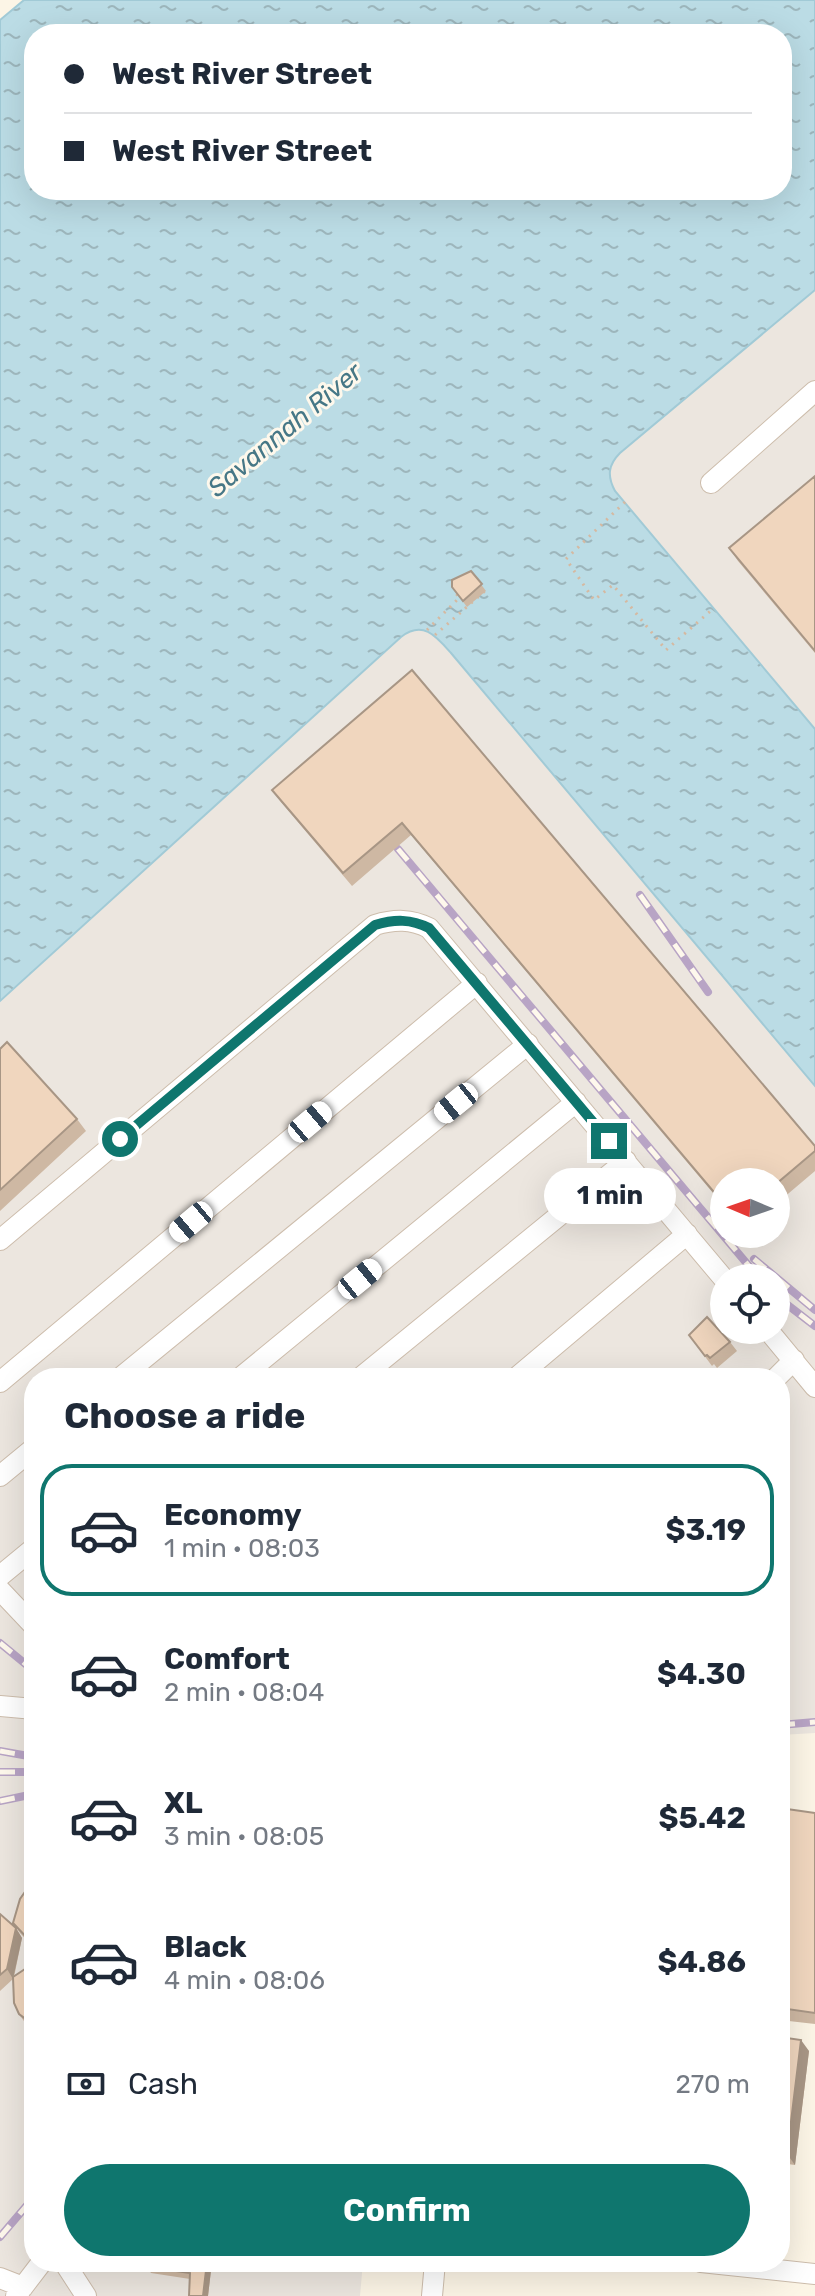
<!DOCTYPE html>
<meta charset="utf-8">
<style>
:root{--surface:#fff;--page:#f6f6f7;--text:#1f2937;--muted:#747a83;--line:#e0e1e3;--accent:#0f766e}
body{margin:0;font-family:Rubik,sans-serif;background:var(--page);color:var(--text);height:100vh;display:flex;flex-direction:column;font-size:30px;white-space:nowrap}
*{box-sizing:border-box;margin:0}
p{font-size:26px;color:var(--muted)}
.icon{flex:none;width:44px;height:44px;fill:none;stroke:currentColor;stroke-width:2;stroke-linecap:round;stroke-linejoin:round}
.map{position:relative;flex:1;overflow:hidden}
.details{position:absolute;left:24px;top:1368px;width:766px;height:904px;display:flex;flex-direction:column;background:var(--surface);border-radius:32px;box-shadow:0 8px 32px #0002}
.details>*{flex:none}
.banner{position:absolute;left:24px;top:24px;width:768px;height:176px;border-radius:32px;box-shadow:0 8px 32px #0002;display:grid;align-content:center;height:176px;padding:0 40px;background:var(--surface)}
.needle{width:52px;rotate:272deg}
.fabs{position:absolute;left:710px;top:1168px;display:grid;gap:16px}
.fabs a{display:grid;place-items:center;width:80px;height:80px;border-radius:50%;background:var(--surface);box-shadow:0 8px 32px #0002;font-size:40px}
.end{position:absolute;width:36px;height:36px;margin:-18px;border:10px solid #0f766e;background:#fff;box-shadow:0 0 0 4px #fff}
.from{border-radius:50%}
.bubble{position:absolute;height:56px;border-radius:28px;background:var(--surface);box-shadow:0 8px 32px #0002;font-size:26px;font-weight:700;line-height:56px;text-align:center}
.car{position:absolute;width:24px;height:48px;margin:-24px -12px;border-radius:10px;box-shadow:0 0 6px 2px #0007;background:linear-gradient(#fff 24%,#345 0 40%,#fff 0 76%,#345 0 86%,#fff 0)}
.banner b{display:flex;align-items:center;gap:28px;height:76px;font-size:30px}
.banner b+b{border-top:2px solid var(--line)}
.banner i{width:20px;height:20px;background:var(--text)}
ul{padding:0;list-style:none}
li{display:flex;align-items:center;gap:24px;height:132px;margin:0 16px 12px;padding:0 24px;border:4px solid transparent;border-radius:32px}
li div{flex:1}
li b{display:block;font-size:30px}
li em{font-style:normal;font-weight:700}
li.active{border-color:var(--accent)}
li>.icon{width:72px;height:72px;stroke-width:1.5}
h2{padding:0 40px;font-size:36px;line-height:96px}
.pay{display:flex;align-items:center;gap:20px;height:88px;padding:0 40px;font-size:30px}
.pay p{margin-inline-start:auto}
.primary-button{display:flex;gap:16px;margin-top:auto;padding:16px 40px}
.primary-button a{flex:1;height:92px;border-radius:48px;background:var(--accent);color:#fff;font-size:32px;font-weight:700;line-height:92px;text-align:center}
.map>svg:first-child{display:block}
.industrial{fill:#ece6df;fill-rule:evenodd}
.water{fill:url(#water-ripples);stroke:#a1cad6;stroke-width:2;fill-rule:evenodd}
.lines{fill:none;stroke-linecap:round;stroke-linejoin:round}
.minor-casing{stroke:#cdbdac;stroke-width:22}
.path{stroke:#d5b9a1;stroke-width:3;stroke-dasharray:2 6;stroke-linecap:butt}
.minor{stroke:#fff;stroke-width:20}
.rail-casing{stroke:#b8a4c5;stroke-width:8}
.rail{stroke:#fef8ec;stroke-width:5;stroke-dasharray:15;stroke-linecap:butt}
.wall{fill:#ceb8a3}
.shaded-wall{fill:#a89685}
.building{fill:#f0d6be;stroke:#a89685;stroke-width:2}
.route{stroke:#0f766e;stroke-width:10}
.labels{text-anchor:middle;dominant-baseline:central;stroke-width:6;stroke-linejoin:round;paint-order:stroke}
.water-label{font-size:26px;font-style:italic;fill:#467786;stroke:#fef8ec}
</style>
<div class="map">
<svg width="815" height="2296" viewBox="0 0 815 2296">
<defs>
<pattern id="water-ripples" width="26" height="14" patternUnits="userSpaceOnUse" patternTransform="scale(2)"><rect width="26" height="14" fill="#bbdce5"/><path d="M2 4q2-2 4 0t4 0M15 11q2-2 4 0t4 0" fill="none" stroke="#9db6bc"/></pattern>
</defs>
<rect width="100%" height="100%" fill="#fcf5e6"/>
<path class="industrial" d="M815,290V729L615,491L609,474L611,466L620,453Z
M424,629L434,633L451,653L815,1086V1733L780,1735V1378H34V2262H363L360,2296H0V1001L401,637L411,630ZM724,1182H776V1234H724ZM724,1278H776V1330H724Z"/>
<path class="water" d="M24,0H815V290L620,453C608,465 607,476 615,491L815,729V1086L451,653C436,636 423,620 401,637L0,1001V20ZM34,34H782V190H34Z"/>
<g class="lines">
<g class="minor-casing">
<path id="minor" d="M711,483L815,391
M0,1240L375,925C395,919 411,919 429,928L724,1279
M768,1330L815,1387
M120,1378L528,1044
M240,1378L576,1102
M360,1378L626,1161
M516,1378L687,1234
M776,1378L794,1360
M0,1382L477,983
M0,1476L34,1448
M0,1576L34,1548
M0,1590L34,1626
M0,1706L34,1709
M64,2262L86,2296
M701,2262L815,2274
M0,2278L23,2287
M16,2296L42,2262
M432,2296L435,2262"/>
</g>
<path class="path" d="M625,502L566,559L594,600L613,585L666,650L714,608
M427,630L459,598L456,593
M435,635L486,590"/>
<use href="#minor" class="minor"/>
<g class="rail-casing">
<path id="rail" d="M398,849L759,1278
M640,895L708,992
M754,1259L815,1310
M776,1296L815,1326
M0,1643L34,1671
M780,1725L815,1722
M0,1751L34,1757
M0,1772H34
M0,1801L34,1794
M0,2237L34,2197"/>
</g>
<use href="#rail" class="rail"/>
</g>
<path class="wall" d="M815,476V653L738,561L729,548Z
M471,571L486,591L467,607L452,587Z
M412,670L815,1146V1171L776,1204V1182H724V1206L411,835L352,886L281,802L272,790Z
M0,1049L77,1119L86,1131L0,1211Z
M689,1335L730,1342L737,1351L717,1368L714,1364L712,1366Z
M780,1808L815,1813V2024L780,2020Z
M34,1886V1948L20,1933L13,1923Z
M0,1914L16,1928L22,1938L14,1977L34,1963V2030L26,2024L19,2014L13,1979L0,1991Z
M780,2037L809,2051L795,2165L780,2163Z
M212,2262L208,2296H189L190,2279L151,2273L147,2267Z"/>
<path class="shaded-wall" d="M16,1928L22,1938L13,1979L7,1969Z
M801,2040L809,2051L795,2165L787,2154Z
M207,2262H212L208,2296H203Z"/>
<path class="building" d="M815,476V651L729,548Z
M471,571L482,584L463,601L452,587V580Z
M412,670L815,1146V1151L776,1184V1182H724V1204L402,823L343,873L272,790Z
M7,1042L77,1119L0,1190V1049Z
M707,1317L730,1342L710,1358L707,1355L705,1356L689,1335Z
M780,1808L815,1813V2013L780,2008Z
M34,1886V1944L31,1942L13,1923L20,1899L27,1889Z
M0,1914L16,1928L7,1969L0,1975Z
M34,1963V2025L19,2014L14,2003L13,1977Z
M780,2037L801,2040L787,2154L780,2153Z
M147,2262H207L203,2296H189L190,2273L147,2267Z"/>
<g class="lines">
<path class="route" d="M120,1139L375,925C395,919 411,919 429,928L609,1141"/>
</g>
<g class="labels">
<g class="water-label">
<text transform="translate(285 430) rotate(-40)">Savannah River</text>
</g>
</g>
</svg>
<div class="fabs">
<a><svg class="needle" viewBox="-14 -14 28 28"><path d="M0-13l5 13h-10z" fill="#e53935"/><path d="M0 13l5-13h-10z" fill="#747a83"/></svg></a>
<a><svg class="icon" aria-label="locate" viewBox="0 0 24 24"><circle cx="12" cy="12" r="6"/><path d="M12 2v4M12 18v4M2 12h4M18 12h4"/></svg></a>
</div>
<i class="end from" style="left:120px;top:1139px"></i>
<i class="end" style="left:609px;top:1141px"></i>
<div class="bubble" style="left:544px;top:1168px;width:132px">1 min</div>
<i class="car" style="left:456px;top:1103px;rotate:231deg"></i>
<i class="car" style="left:310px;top:1122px;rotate:50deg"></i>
<i class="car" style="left:191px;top:1222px;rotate:230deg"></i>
<i class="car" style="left:360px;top:1279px;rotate:51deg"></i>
<div class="banner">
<b><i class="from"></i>West River Street</b>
<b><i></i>West River Street</b>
</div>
<section class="details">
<h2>Choose a ride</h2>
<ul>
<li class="active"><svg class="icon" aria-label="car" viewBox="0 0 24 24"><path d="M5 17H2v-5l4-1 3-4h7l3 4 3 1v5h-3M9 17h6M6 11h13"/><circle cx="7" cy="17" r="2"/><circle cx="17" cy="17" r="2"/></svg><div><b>Economy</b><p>1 min · 08:03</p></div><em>$3.19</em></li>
<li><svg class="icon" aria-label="car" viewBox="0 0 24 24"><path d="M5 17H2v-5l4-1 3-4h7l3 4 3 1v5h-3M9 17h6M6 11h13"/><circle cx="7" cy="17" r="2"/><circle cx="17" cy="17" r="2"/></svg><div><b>Comfort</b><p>2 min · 08:04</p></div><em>$4.30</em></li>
<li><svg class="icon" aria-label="car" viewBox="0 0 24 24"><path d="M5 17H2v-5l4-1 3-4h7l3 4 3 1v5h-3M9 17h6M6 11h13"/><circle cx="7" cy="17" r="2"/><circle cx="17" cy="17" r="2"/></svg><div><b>XL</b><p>3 min · 08:05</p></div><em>$5.42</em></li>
<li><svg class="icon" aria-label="car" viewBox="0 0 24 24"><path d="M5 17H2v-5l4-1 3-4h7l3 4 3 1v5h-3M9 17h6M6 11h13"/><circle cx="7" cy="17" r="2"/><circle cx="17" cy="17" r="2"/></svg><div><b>Black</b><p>4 min · 08:06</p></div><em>$4.86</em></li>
</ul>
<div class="pay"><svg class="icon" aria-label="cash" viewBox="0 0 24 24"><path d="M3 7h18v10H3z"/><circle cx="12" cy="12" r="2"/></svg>Cash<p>270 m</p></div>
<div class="primary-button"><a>Confirm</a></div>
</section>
</div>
